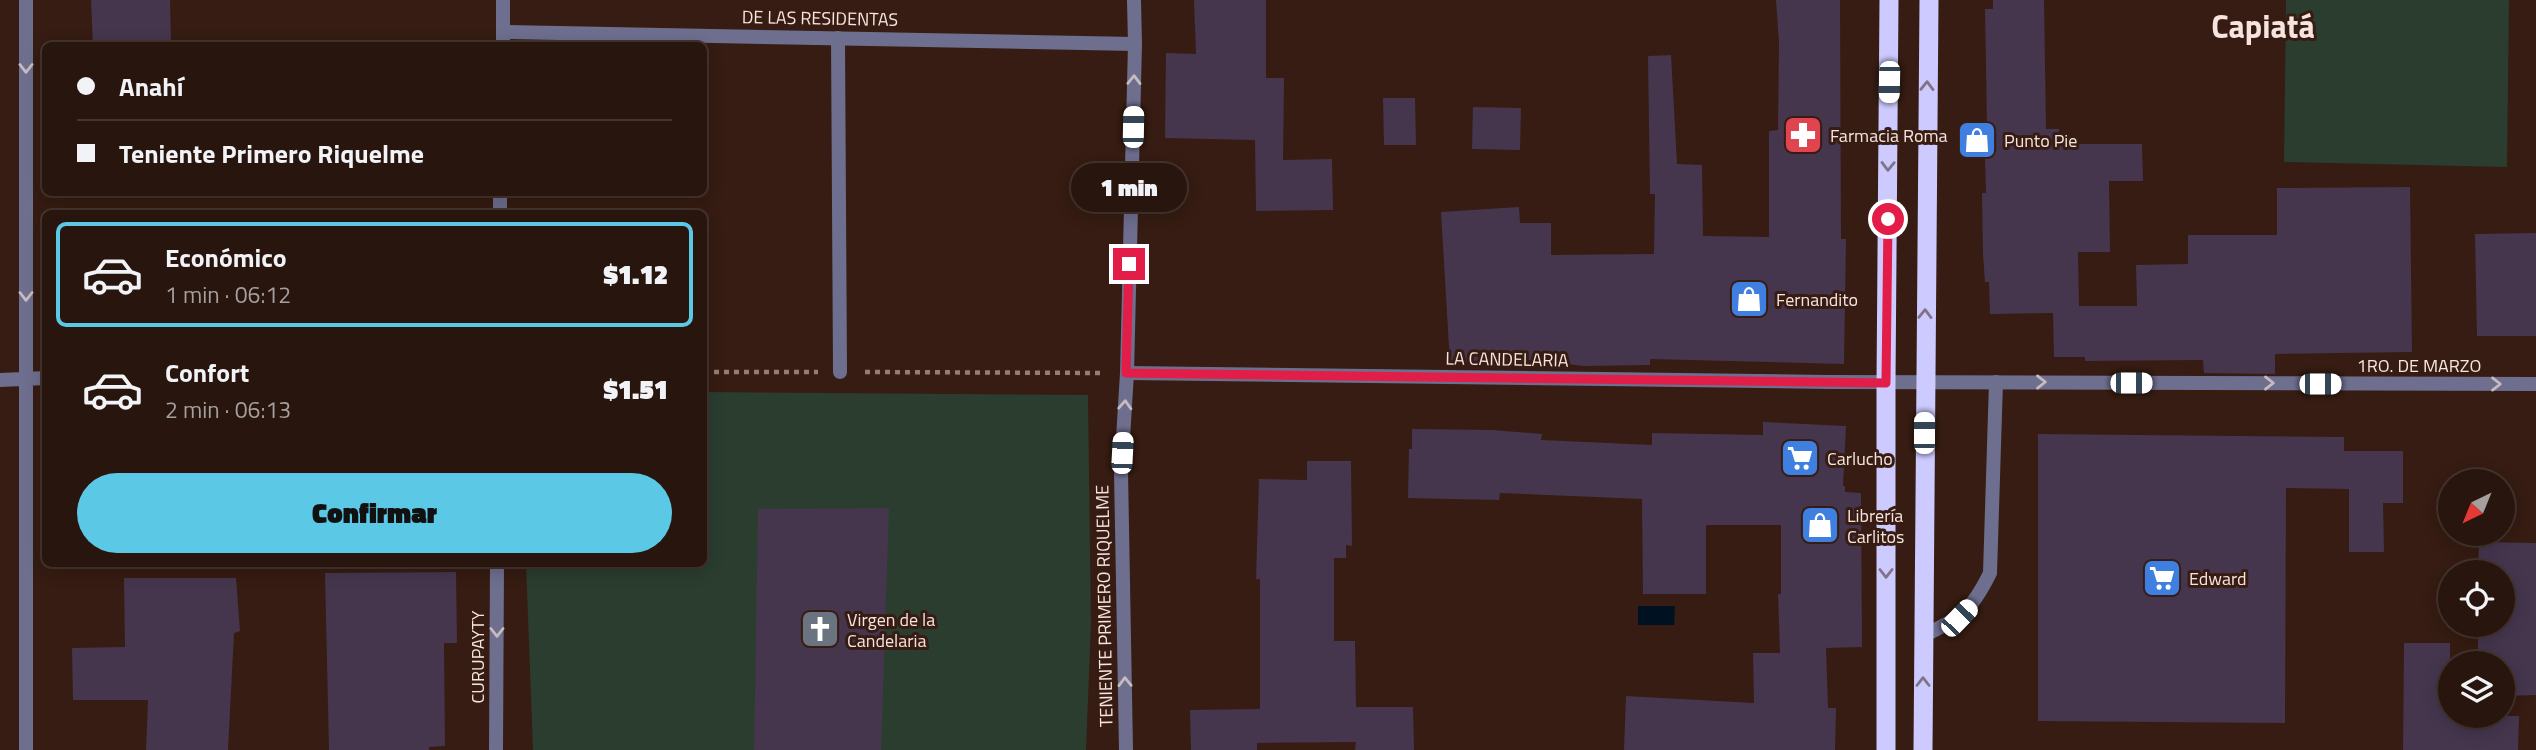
<!DOCTYPE html>
<html lang="es">
<meta charset="utf-8">
<style>
:root{--surface:#28150e;--page:#301e17;--text:#f1f3f6;--muted:#a59f9e;--line:#44342e;--accent:#5bc8e6}
body{margin:0;font-family:"Titillium Web",sans-serif;background:var(--page);color:var(--text);height:100vh;display:flex;flex-direction:column;font-size:26px;white-space:nowrap}
*{box-sizing:border-box;margin:0}
p{font-size:23px;color:var(--muted)}
.icon{flex:none;width:38px;height:38px;fill:none;stroke:currentColor;stroke-width:2;stroke-linecap:round;stroke-linejoin:round}
.map{position:relative;flex:1;overflow:hidden}
.details{position:absolute;left:42px;top:210px;width:665px;height:357px;display:flex;flex-direction:column;background:var(--surface);border-radius:10px;box-shadow:0 4px 18px #0003,0 0 0 2px var(--line)}
.details>*{flex:none}
.top-card{position:absolute;left:42px;top:42px;width:665px;height:154px;border-radius:10px;box-shadow:0 4px 18px #0003,0 0 0 2px var(--line);display:grid;align-content:center;height:154px;padding:0 35px;background:var(--surface)}
.needle{width:46px;rotate:223deg}
.tools{position:absolute;left:2438px;top:469px;display:grid;gap:14px}
.tools a{display:grid;place-items:center;width:77px;height:77px;border-radius:50%;background:var(--surface);box-shadow:0 4px 18px #0003,0 0 0 2px var(--line);font-size:35px}
.end{position:absolute;width:32px;height:32px;margin:-16px;border:9px solid #e11d48;background:#fff;box-shadow:0 0 0 4px #fff}
.from{border-radius:50%}
.bubble{position:absolute;height:49px;border-radius:24px;background:var(--surface);box-shadow:0 4px 18px #0003,0 0 0 2px var(--line);font-size:23px;font-weight:800;line-height:49px;text-align:center}
.car{position:absolute;width:21px;height:42px;margin:-21px -10px;border-radius:9px;box-shadow:0 0 5px 2px #0007;background:linear-gradient(#fff 24%,#345 0 40%,#fff 0 76%,#345 0 86%,#fff 0)}
.top-card b{display:flex;align-items:center;gap:24px;height:66px;font-size:26px}
.top-card b+b{border-top:2px solid var(--line)}
.top-card i{width:18px;height:18px;background:var(--text)}
ul{padding:12px 0 0;list-style:none}
li{display:flex;align-items:center;gap:21px;height:105px;margin:0 14px 10px;padding:0 21px;border:4px solid transparent;border-radius:10px}
li div{flex:1}
li b{display:block;font-size:26px}
li em{font-style:normal;font-weight:800}
li.on{border-color:var(--accent)}
li>.icon{width:63px;height:63px;stroke-width:1.5}
.button{display:flex;gap:14px;margin-top:auto;padding:14px 35px}
.button a{flex:1;height:80px;border-radius:42px;background:var(--accent);color:#111;font-size:28px;font-weight:800;line-height:80px;text-align:center}
.map>svg:first-child{display:block}
.green{fill:#2a3d2f}
.water{fill:#001221}
.building{fill:#45364e}
.lines{fill:none;stroke-linecap:round;stroke-linejoin:round}
.path{stroke:#947d75;stroke-width:4.5;stroke-dasharray:5 5;stroke-linecap:butt}
.service{stroke:#6e6e8f;stroke-width:14}
.minor{stroke:#6e6e8f;stroke-width:14}
.tertiary{stroke:#6e6e8f;stroke-width:14}
.trunk{stroke:#cccafe;stroke-width:19}
.oneway{stroke:#c7bbc2}
.oneway2{stroke:#817388}
.route{stroke:#e11d48;stroke-width:9}
.labels{text-anchor:middle;dominant-baseline:central;stroke-width:6;stroke-linejoin:round;paint-order:stroke}
.street-label{font-size:18px;fill:#f7e4de;stroke:#361c12}
.poi-label{font-size:18px;fill:#f7e4de;stroke:#361c12;text-anchor:start}
.town-label{font-size:32px;font-weight:bold;fill:#f7e4de;stroke:#361c12}
</style>
<div class="map">
<svg width="2536" height="750" viewBox="0 0 2536 750">
<rect width="100%" height="100%" fill="#361c12"/>
<path class="green" d="M2286,0H2509L2507,167L2284,162Z
M704,392L1088,395L1091,625L1086,750H533L526,564H704Z"/>
<path class="water" d="M1638,606H1675L1674,625H1638Z"/>
<path class="building" d="M91,0H170L171,46H93Z
M1194,0H1266V78H1284L1283,160L1332,159L1333,210L1256,211L1255,140L1165,138L1166,53L1196,54Z
M1776,0H1840L1841,239H1846L1844,364L1650,359V365L1584,366L1530,360L1450,364L1441,212L1519,207L1520,223H1551V255L1654,254L1655,194H1650L1648,56L1671,55L1677,164L1702,165L1703,236L1769,237V131L1778,130L1779,43Z
M1993,0H2044L2046,129H2059V144H2142L2143,181H2109L2110,252H2078L2079,306H2137L2136,265L2188,264V235H2277V188L2410,187L2412,352L2275,354V374L2204,373L2203,360L2085,361V357H2054L2053,313L1990,314L1989,282H1985L1983,254L1982,193H1986L1984,125H1987L1985,9H1993Z
M1383,98H1415L1416,145H1384Z
M1473,107L1521,108L1520,150L1472,149Z
M2536,233V336H2477L2475,234Z
M1763,422L1846,426L1843,486H1845V492L1861,493L1862,647L1826,648L1828,708H1836L1835,750H1624L1626,696L1754,703L1753,653H1780L1778,594H1781V525H1706V594H1643L1642,499L1500,493L1499,500L1408,498L1409,449H1412V429L1493,430L1542,434L1541,440L1652,445V433L1763,435Z
M2038,434L2344,437V451H2403V503H2383L2384,552H2349V489L2286,488L2285,723L2038,721Z
M1307,461H1351L1352,546L1346,545V558H1334V641H1355L1356,707H1413L1414,750H1355L1356,742L1257,743V750H1191L1190,710L1260,709V579H1256L1259,479L1307,480Z
M889,508L881,750H754L758,509Z
M2479,542L2536,543V695L2502,696V663H2478V625H2502V572H2478Z
M456,572L457,643H444L445,746L429,747V750H329L325,573Z
M124,578H236L240,631L234,633L228,750H146L148,700H73L72,648L125,647Z
M2404,643H2450V716H2519L2518,750H2403Z"/>
<g class="lines">
<path class="path" d="M704,372H818
M865,372L1105,373"/>
<path class="service" d="M838,38L840,372
M1923,636C1961,617 1971,612 1990,573L1996,382"/>
<path class="minor" d="M26,0V750
M503,32L1135,44
M1127,373L1829,382L2536,384
M0,380L46,378"/>
<path class="tertiary" d="M503,0V46
M500,214V192
M496,750L497,564
M1126,750L1121,471L1127,373L1135,44L1134,0"/>
<path class="trunk" d="M1886,750V383L1889,0
M1923,750L1929,0"/>
</g>
<defs><path id="oneway-chevron" d="M-2-3.5L2.5 0L-2 3.5" fill="none" stroke-width="1.6" stroke-linecap="round" stroke-linejoin="round" transform="scale(1.75)"/></defs>
<g class="oneway">
<use href="#oneway-chevron" transform="translate(26 68) rotate(90)"/>
<use href="#oneway-chevron" transform="translate(1134 80) rotate(-89)"/>
<use href="#oneway-chevron" transform="translate(26 296) rotate(90)"/>
<use href="#oneway-chevron" transform="translate(2041 382)"/>
<use href="#oneway-chevron" transform="translate(2269 383)"/>
<use href="#oneway-chevron" transform="translate(2496 384)"/>
<use href="#oneway-chevron" transform="translate(1125 405) rotate(-87)"/>
<use href="#oneway-chevron" transform="translate(497 632) rotate(90)"/>
<use href="#oneway-chevron" transform="translate(1125 682) rotate(-91)"/>
</g>
<g class="oneway2">
<use href="#oneway-chevron" transform="translate(1927 86) rotate(-89)"/>
<use href="#oneway-chevron" transform="translate(1888 166) rotate(91)"/>
<use href="#oneway-chevron" transform="translate(1925 314) rotate(-89)"/>
<use href="#oneway-chevron" transform="translate(1886 573) rotate(90)"/>
<use href="#oneway-chevron" transform="translate(1923 682) rotate(-90)"/>
</g>
<g class="lines">
<path class="route" d="M1129,264L1126,373L1886,383L1888,219"/>
</g>
<defs>
<g id="pharmacy-square" transform="scale(2.0125)"><rect x="-9" y="-9" width="18" height="18" rx="4" fill="#e0444e" stroke="#361c12"/><path d="M-2-6h4v4h4v4h-4v4h-4v-4h-4v-4h4Z" fill="#fff"/></g>
<g id="shop-square" transform="scale(2.0125)"><rect x="-9" y="-9" width="18" height="18" rx="4" fill="#3f7fe0" stroke="#361c12"/><path d="M-5-2.5h2.3a2.7 3.5 0 0 1 5.4 0H5L5.5 6h-11ZM-1.5-2.5h3a1.5 2.3 0 0 0-3 0Z" fill="#fff"/></g>
<g id="supermarket-square" transform="scale(2.0125)"><rect x="-9" y="-9" width="18" height="18" rx="4" fill="#3f7fe0" stroke="#361c12"/><path d="M-6-5.5h2.5l.6 2H6L4.5 2H-2.5L-4.4-4H-6ZM-1.5 3.2a1.3 1.3 0 1 0 .1 0ZM3 3.2a1.3 1.3 0 1 0 .1 0Z" fill="#fff"/></g>
<g id="church-square" transform="scale(2.0125)"><rect x="-9" y="-9" width="18" height="18" rx="4" fill="#6b7280" stroke="#361c12"/><path d="M-1.2-6h2.4v3.5h3.3v2.4h-3.3V6h-2.4V-.1h-3.3v-2.4h3.3Z" fill="#fff"/></g>
</defs>
<g fill-rule="evenodd">
<use href="#pharmacy-square" x="1803" y="135"/>
<use href="#shop-square" x="1977" y="140"/>
<use href="#shop-square" x="1749" y="299"/>
<use href="#supermarket-square" x="1800" y="458"/>
<use href="#shop-square" x="1820" y="525"/>
<use href="#supermarket-square" x="2162" y="578"/>
<use href="#church-square" x="820" y="629"/>
</g>
<g class="labels">
<g class="street-label">
<text transform="translate(820 18) rotate(1)">DE LAS RESIDENTAS</text>
<text transform="translate(1507 359) rotate(1)">LA CANDELARIA</text>
<text x="2419" y="365">1RO. DE MARZO</text>
<text transform="translate(1104 606) rotate(-91)">TENIENTE PRIMERO RIQUELME</text>
<text transform="translate(477 657) rotate(-90)">CURUPAYTY</text>
</g>
<g class="poi-label">
<text x="1830" y="135">Farmacia Roma</text>
<text x="2004" y="140">Punto Pie</text>
<text x="1776" y="299">Fernandito</text>
<text x="1827" y="458">Carlucho</text>
<text x="1847" y="515">Librería<tspan x="1847" dy="21">Carlitos</tspan></text>
<text x="2189" y="578">Edward</text>
<text x="847" y="619">Virgen de la<tspan x="847" dy="21">Candelaria</tspan></text>
</g>
<g class="town-label">
<text x="2263" y="26">Capiatá</text>
</g>
</g>
</svg>
<div class="tools">
<a><svg class="needle" viewBox="-14 -14 28 28"><path d="M0-13l5 13h-10z" fill="#e53935"/><path d="M0 13l5-13h-10z" fill="#a59f9e"/></svg></a>
<a><svg class="icon" aria-label="locate" viewBox="0 0 24 24"><circle cx="12" cy="12" r="6"/><path d="M12 2v4M12 18v4M2 12h4M18 12h4"/></svg></a>
<a><svg class="icon" aria-label="layers" viewBox="0 0 24 24"><path d="M12 4l9 5-9 5-9-5zM3 14l9 5 9-5"/></svg></a>
</div>
<i class="end from" style="left:1888px;top:219px"></i>
<i class="end" style="left:1129px;top:264px"></i>
<div class="bubble" style="left:1071px;top:163px;width:116px">1 min</div>
<i class="car" style="left:1889px;top:82px;rotate:181deg"></i>
<i class="car" style="left:1133px;top:127px;rotate:1deg"></i>
<i class="car" style="left:2131px;top:383px;rotate:90deg"></i>
<i class="car" style="left:2320px;top:384px;rotate:90deg"></i>
<i class="car" style="left:1924px;top:433px;rotate:0deg"></i>
<i class="car" style="left:1122px;top:453px;rotate:3deg"></i>
<i class="car" style="left:1959px;top:618px;rotate:44deg"></i>
<div class="top-card">
<b><i class="from"></i>Anahí</b>
<b><i></i>Teniente Primero Riquelme</b>
</div>
<section class="details">
<ul>
<li class="on"><svg class="icon" aria-label="car" viewBox="0 0 24 24"><path d="M5 17H2v-5l4-1 3-4h7l3 4 3 1v5h-3M9 17h6M6 11h13"/><circle cx="7" cy="17" r="2"/><circle cx="17" cy="17" r="2"/></svg><div><b>Económico</b><p>1 min · 06:12</p></div><em>$1.12</em></li>
<li><svg class="icon" aria-label="car" viewBox="0 0 24 24"><path d="M5 17H2v-5l4-1 3-4h7l3 4 3 1v5h-3M9 17h6M6 11h13"/><circle cx="7" cy="17" r="2"/><circle cx="17" cy="17" r="2"/></svg><div><b>Confort</b><p>2 min · 06:13</p></div><em>$1.51</em></li>
</ul>
<div class="button"><a>Confirmar</a></div>
</section>
</div>
